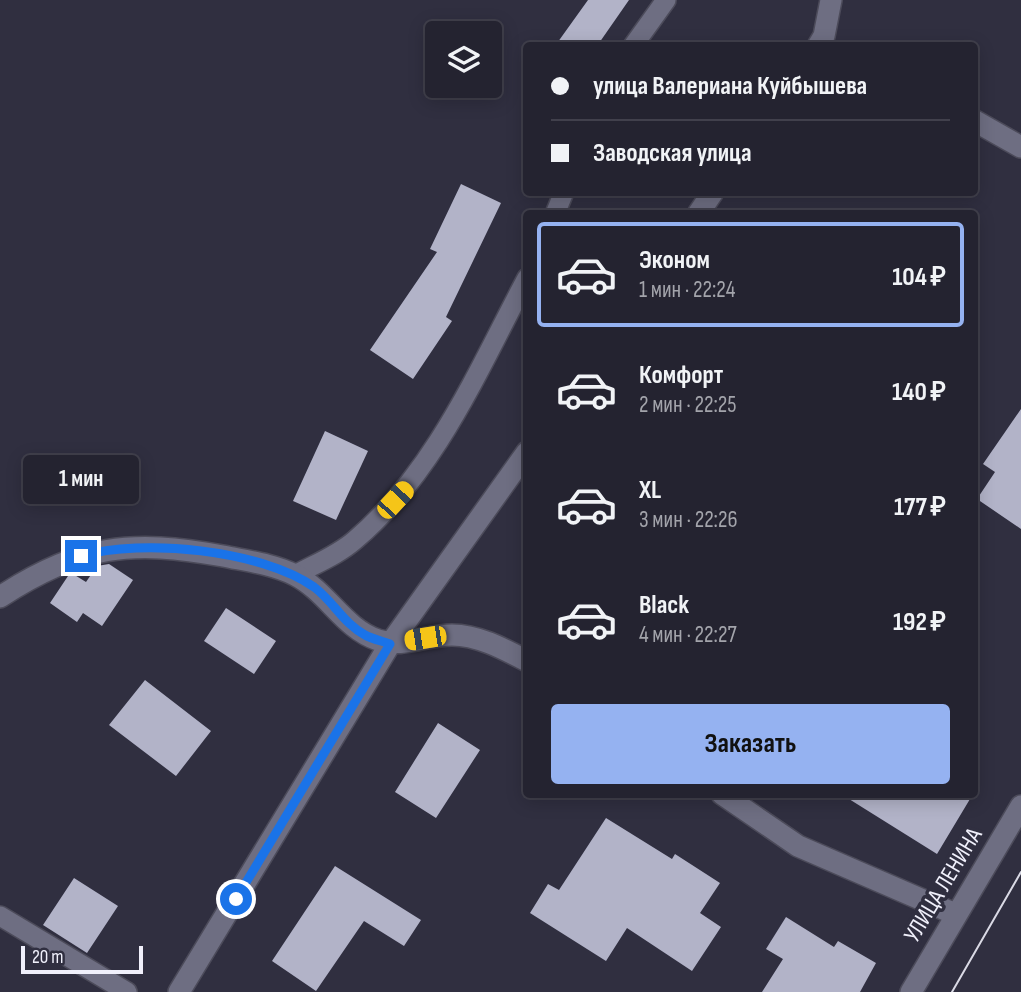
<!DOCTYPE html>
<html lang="ru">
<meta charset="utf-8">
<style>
:root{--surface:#242330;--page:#2c2b38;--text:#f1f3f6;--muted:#a3a4ab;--line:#41404c;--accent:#95b2f1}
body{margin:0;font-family:"Sofia Sans Condensed",sans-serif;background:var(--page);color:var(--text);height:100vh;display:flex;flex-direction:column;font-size:26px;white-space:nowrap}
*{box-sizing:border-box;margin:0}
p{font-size:23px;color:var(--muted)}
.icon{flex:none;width:38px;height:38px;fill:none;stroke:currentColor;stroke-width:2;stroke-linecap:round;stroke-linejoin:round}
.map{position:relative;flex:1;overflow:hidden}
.details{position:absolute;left:523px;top:210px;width:455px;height:588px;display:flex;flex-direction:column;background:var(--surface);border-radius:7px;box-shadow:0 4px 18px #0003,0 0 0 2px var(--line)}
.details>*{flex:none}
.banner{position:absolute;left:523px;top:42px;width:455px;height:154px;border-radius:7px;box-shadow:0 4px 18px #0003,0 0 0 2px var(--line);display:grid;align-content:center;height:154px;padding:0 28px;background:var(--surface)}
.fabs{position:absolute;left:425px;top:21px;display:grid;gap:14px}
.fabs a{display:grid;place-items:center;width:77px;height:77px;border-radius:7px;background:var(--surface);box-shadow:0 4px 18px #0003,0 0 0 2px var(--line);font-size:35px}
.scale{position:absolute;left:21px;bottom:18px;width:122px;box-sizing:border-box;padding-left:7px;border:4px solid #f0f0fb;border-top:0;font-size:19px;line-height:24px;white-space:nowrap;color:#f0f0fb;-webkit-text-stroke:5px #302f40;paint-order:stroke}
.end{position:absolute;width:32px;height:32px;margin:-16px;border:9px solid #1a73e8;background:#fff;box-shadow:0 0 0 4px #fff}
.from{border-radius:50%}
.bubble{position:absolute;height:49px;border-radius:7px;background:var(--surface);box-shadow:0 4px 18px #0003,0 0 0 2px var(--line);font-size:23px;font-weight:700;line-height:49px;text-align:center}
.car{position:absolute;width:21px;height:42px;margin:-21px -10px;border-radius:9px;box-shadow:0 0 5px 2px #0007;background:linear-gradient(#f5c518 24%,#345 0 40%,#f5c518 0 76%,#345 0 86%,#f5c518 0)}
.banner b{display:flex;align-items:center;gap:24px;height:66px;font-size:26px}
.banner b+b{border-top:2px solid var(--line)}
.banner i{width:18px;height:18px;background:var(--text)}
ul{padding:12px 0 0;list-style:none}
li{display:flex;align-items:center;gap:21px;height:105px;margin:0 14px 10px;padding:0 14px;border:4px solid transparent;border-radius:7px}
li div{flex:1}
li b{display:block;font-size:26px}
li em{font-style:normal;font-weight:700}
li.selected{border-color:var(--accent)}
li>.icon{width:63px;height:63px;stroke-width:1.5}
.cta{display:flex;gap:14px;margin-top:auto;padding:14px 28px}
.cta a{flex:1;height:80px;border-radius:7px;background:var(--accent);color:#111;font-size:28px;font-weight:700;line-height:80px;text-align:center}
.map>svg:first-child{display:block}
.building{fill:#b2b3c8}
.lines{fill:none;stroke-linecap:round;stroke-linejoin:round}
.service-casing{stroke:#4c4b5a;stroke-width:22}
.minor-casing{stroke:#4c4b5a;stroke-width:24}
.service{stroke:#6e6e82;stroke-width:19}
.minor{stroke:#6e6e82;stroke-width:21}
.tram{stroke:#dadae5;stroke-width:2}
.route{stroke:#1a73e8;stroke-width:9}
.labels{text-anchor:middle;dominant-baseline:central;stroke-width:7;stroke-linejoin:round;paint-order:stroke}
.street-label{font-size:24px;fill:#f0f0fb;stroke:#302f40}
</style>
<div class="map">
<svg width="1021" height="992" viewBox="0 0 1021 992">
<rect width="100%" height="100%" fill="#302f40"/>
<path class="building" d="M588,0H629L597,46H555Z
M461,184L501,203L446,317L452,321L413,379L370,350L437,252L430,249Z
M1021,409V529L977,499L995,472L983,464Z
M325,431L368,451L336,520L293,501Z
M109,564L133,580L102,626L83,613L77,622L50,603L68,576L73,574L86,582L97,566Z
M226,608L276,641L254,674L204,641Z
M145,680L211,731L176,776L109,725Z
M438,723L480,750L436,818L395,792Z
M841,794H973L937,854Z
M606,818L672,859L675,854L720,883L700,913L721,927L692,971L627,928L606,961L530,913L548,884L559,890Z
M335,866L421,920L404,946L364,921L316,991L272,961Z
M74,878L118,906L87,953L43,925Z
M786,917L834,947L838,941L876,963L860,992H762L783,959L766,949Z"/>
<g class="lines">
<g class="service-casing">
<path id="service" d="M633,46L666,0
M555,214L564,192
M295,575C315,564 338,555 355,540C436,471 478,370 527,278
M0,916L127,992"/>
</g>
<g class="minor-casing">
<path id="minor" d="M818,46L824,36L831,0
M975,121L1021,147
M698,214L713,192
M0,597C79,545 131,539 223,556C247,561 273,564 295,575C328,592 343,628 378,640C402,648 427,635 452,635C478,635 504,649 527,661
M722,794L798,846L955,914
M179,992L390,644L527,452
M911,992L1021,806"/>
</g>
<use href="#service" class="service"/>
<use href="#minor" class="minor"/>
<path class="tram" d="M952,992L1021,872"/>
</g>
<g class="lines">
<path class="route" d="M81,556C143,538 261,550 314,587C333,601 344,624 365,635C372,639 382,641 390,644L236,899"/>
</g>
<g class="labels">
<g class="street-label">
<text transform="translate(943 885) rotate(-59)">УЛИЦА ЛЕНИНА</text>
</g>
</g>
</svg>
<div class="fabs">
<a><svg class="icon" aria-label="layers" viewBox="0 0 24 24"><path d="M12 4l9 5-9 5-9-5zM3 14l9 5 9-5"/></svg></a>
</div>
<div class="scale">20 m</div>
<i class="end from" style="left:236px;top:899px"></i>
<i class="end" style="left:81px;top:556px"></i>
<div class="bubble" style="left:23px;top:455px;width:116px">1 мин</div>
<i class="car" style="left:395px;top:500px;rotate:43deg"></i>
<i class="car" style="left:425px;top:638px;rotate:261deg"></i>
<div class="banner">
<b><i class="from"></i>улица Валериана Куйбышева</b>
<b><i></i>Заводская улица</b>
</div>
<section class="details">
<ul>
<li class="selected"><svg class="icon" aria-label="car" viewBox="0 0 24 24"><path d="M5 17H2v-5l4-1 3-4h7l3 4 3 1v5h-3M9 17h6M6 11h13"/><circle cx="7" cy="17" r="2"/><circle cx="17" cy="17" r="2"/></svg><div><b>Эконом</b><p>1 мин · 22:24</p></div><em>104 ₽</em></li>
<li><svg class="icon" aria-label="car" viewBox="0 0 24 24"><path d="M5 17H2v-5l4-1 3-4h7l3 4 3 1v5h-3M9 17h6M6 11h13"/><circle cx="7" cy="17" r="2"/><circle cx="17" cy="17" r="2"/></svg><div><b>Комфорт</b><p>2 мин · 22:25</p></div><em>140 ₽</em></li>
<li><svg class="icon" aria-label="car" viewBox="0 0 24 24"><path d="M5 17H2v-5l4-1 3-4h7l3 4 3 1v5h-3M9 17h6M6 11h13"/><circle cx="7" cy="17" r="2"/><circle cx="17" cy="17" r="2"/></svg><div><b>XL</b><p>3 мин · 22:26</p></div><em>177 ₽</em></li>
<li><svg class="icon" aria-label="car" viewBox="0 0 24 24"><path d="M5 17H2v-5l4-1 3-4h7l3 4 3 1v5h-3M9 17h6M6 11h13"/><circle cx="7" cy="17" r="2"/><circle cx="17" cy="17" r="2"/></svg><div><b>Black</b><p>4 мин · 22:27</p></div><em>192 ₽</em></li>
</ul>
<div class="cta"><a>Заказать</a></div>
</section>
</div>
